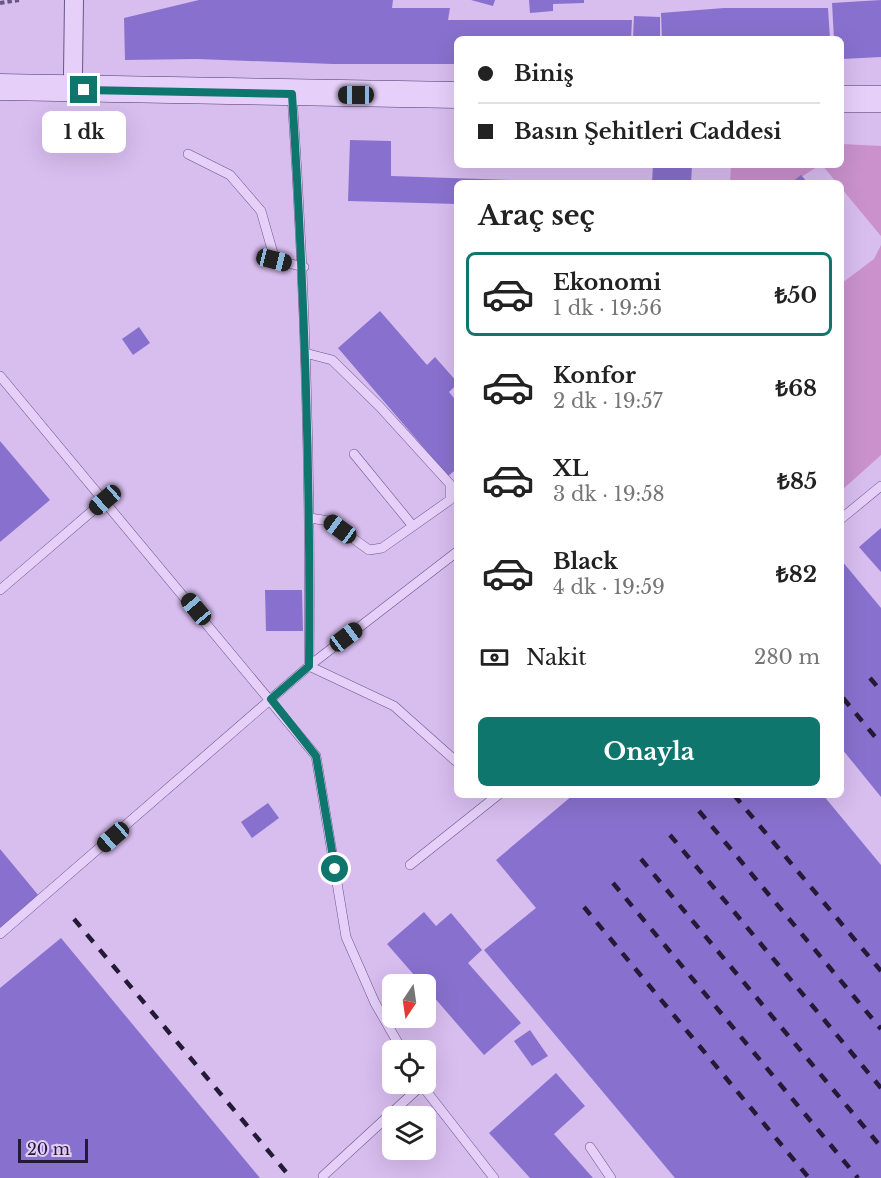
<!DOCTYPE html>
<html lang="tr">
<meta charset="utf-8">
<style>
:root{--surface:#fff;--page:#f6f6f6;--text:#222;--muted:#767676;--line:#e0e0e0;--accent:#0f766e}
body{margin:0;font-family:"Libre Baskerville",serif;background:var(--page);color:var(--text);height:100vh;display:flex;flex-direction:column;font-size:22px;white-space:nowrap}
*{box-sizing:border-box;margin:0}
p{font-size:20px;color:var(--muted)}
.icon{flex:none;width:33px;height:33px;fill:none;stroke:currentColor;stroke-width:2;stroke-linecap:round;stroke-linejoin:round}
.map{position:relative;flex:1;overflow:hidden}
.panel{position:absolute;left:454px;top:180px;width:390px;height:618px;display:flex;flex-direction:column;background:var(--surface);border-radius:9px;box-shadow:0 6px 24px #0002}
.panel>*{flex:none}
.banner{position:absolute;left:454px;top:36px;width:390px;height:132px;border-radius:9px;box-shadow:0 6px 24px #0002;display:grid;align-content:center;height:132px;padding:0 24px;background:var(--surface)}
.needle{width:39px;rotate:193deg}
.tools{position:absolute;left:382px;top:974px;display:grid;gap:12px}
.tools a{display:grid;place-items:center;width:54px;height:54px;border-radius:9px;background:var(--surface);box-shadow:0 6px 24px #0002;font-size:30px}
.scale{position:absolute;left:18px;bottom:15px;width:70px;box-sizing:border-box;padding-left:6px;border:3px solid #231b36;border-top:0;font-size:16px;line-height:21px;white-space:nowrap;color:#231b36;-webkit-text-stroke:4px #e3cdf6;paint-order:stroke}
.end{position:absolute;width:27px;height:27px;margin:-14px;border:8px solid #0f766e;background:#fff;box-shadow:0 0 0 3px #fff}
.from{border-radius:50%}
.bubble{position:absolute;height:42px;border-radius:9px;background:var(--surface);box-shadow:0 6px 24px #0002;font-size:20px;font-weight:700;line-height:42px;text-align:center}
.car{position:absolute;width:18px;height:36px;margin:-18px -9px;border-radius:8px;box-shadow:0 0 4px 2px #0007;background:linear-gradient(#222 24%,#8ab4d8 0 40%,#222 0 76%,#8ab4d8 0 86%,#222 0)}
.banner b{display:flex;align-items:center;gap:21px;height:57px;font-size:22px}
.banner b+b{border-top:2px solid var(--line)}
.banner i{width:15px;height:15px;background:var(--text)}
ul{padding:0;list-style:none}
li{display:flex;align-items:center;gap:18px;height:84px;margin:0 12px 9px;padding:0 12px;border:3px solid transparent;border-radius:9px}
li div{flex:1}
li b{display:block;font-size:22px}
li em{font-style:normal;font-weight:700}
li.on{border-color:var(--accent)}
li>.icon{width:54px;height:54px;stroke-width:1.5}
h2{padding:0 24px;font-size:27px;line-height:72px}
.pay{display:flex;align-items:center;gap:15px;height:66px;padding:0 24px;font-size:22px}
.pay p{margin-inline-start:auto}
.primary-button{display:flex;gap:12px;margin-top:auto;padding:12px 24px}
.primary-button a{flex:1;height:69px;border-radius:9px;background:var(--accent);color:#fff;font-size:24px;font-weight:700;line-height:69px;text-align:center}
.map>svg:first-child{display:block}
.green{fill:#ca91cd}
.building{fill:#8871ce}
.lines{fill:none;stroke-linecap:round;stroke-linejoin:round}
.lane-casing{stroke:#685687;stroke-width:10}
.street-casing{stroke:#685687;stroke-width:20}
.secondary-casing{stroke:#493969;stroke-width:27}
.path{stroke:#685687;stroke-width:4;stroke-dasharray:4.5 3;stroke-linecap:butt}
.lane{stroke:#e6d0fa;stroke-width:9}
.street{stroke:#e6d0fa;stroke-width:18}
.secondary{stroke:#e6d0fa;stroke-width:26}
.rail{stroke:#231b36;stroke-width:4.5;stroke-dasharray:10 10;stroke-linecap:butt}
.route{stroke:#0f766e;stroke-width:8}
</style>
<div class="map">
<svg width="881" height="1178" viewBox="0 0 881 1178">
<rect width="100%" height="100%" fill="#d8bdef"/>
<path class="green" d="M842,144L881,146V236L842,189V183H837L822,165H842Z
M731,165H820L792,183H730Z
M881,245V455L842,490V283L874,259Z"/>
<path class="building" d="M199,0H393L392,8H450L448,20H632L631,39H458V64H333L197,59L125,60L124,18Z
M471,0H495L493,6Z
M529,0H584V3L553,4V11L530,13Z
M881,0V57L842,59V39H834L832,3Z
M724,8H828L830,39H662L661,13Z
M634,16L660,17V39H633Z
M350,140L391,141V176L599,183H458V204L348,201Z
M653,165H692L691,183H652Z
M801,175L808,183H791Z
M380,311L427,365L435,357L458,383L449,392L458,403V468L448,476L338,348Z
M139,327L150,343L133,355L122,339Z
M0,441L50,500L0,542Z
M881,528V572L859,547Z
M842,561L881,608V797L842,749Z
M265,590H302L303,631H266Z
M573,795H823L881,865V1178H675L484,950L536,908L496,860Z
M268,803L279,818L252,838L241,822Z
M0,849L39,896L0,928Z
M424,912L436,926L451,913L482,950L468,963L521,1023L484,1055L426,988V984H422L387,944Z
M61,938L260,1178H0V988Z
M530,1030L548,1056L532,1066L514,1041Z
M556,1073L585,1106L554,1134L593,1178H530L489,1133Z"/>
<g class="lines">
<g class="lane-casing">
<path id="lane" d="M292,94C305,285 311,475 309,666L394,706L458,763
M188,154L230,175L261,211L275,260L304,267
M305,353L332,360L380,407L450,484V500L382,548L369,550L329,521L310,518
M0,376L316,756L346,937L375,1003L402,1050
M354,454L412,525
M842,518L881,486
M0,590L105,500
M410,865L498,795
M0,934L309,666L458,551
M420,1083L494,1178
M590,1147L611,1178
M323,1176L422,1085"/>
</g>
<g class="street-casing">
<path id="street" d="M73,74L74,0"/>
</g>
<g class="secondary-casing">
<path id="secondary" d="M0,87L458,95
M842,99H881"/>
</g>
<path class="path" d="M0,3L19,0"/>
<use href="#lane" class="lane"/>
<use href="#street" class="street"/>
<use href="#secondary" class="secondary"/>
<path class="rail" d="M870,678L881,691
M843,698L881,744
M734,795L881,971
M699,811L881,1029
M670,835L881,1088
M641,859L881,1147
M613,883L858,1178
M584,907L809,1178
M74,919L291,1178"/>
</g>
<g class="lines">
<path class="route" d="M84,90L292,94C304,285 311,475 309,666L271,699L316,756L335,869"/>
</g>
</svg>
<div class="tools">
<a><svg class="needle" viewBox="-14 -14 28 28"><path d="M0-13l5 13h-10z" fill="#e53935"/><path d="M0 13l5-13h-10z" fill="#767676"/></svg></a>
<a><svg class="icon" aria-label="locate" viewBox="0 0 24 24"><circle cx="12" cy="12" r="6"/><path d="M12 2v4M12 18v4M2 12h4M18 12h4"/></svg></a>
<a><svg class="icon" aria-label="layers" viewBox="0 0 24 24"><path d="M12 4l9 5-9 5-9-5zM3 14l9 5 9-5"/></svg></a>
</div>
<div class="scale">20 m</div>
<i class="end from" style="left:335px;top:869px"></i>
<i class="end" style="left:84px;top:90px"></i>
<div class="bubble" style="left:42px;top:111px;width:84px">1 dk</div>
<i class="car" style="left:356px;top:95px;rotate:270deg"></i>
<i class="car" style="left:274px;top:260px;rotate:104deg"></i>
<i class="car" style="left:105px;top:500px;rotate:229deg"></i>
<i class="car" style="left:340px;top:529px;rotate:306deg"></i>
<i class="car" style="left:196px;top:609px;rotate:320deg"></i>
<i class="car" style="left:346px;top:637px;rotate:53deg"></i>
<i class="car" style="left:113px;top:837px;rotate:229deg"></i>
<div class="banner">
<b><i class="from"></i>Biniş</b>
<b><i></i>Basın Şehitleri Caddesi</b>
</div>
<section class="panel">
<h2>Araç seç</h2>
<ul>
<li class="on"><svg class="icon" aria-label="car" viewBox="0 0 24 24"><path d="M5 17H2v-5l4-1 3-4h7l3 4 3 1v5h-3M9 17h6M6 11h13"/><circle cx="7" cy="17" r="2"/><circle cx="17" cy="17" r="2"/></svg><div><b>Ekonomi</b><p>1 dk · 19:56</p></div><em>₺50</em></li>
<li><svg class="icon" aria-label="car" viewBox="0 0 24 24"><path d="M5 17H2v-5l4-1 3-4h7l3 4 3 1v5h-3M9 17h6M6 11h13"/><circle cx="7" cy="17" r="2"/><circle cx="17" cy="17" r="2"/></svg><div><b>Konfor</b><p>2 dk · 19:57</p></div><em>₺68</em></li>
<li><svg class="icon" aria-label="car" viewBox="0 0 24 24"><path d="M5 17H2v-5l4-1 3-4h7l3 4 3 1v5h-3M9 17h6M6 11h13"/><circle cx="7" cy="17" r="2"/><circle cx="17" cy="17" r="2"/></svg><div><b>XL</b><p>3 dk · 19:58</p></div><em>₺85</em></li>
<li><svg class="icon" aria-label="car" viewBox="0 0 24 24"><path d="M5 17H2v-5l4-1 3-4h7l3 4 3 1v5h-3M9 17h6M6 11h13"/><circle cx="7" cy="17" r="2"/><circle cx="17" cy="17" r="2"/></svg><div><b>Black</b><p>4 dk · 19:59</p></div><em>₺82</em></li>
</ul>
<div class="pay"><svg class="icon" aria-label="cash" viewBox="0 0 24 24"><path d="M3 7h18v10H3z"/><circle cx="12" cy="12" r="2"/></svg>Nakit<p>280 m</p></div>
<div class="primary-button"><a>Onayla</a></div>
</section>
</div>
